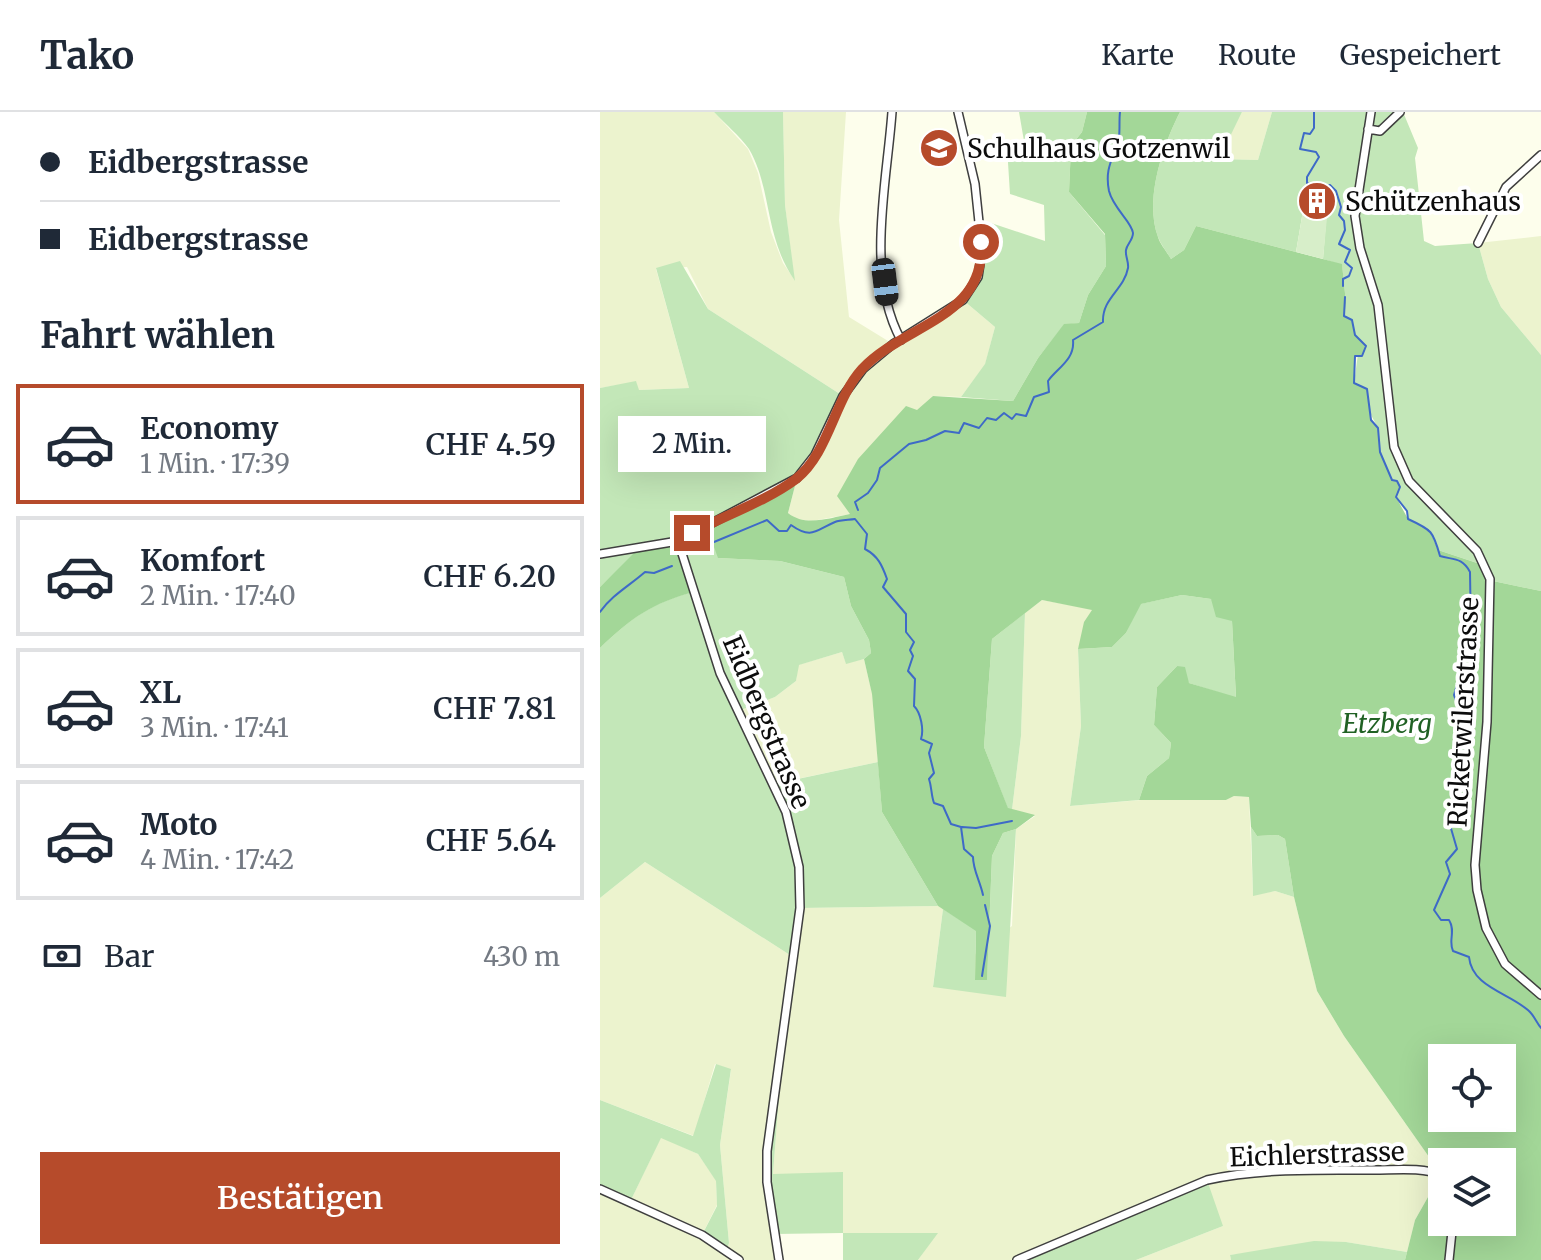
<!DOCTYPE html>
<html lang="de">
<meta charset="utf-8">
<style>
:root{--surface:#fff;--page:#f6f6f7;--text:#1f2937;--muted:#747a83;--line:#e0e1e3;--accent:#b64b2b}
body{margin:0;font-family:Merriweather,serif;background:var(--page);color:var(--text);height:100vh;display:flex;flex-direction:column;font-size:30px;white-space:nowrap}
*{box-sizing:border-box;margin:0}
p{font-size:26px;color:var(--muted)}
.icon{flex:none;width:44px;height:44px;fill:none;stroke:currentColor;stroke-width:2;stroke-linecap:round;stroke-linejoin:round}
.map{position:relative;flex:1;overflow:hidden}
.panel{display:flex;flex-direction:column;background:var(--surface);width:600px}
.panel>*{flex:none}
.guide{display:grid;align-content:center;height:176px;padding:0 40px;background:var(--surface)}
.buttons{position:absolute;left:828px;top:932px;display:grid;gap:16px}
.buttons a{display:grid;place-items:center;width:88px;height:88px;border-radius:0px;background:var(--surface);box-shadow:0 8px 32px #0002;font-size:40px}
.end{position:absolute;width:36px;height:36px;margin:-18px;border:10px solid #b64b2b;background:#fff;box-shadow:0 0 0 4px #fff}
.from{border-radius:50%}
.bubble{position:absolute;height:56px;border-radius:0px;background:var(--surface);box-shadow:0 8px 32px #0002;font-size:26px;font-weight:600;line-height:56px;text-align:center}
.car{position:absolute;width:24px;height:48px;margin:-24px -12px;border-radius:10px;box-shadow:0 0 6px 2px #0007;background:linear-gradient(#222 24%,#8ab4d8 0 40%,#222 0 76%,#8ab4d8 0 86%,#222 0)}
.guide b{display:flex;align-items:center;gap:28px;height:76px;font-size:30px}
.guide b+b{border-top:2px solid var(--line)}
.guide i{width:20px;height:20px;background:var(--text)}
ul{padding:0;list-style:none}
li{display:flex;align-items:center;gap:24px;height:120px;margin:0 16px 12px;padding:0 24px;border:4px solid var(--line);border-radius:0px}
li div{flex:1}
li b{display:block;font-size:30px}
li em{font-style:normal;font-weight:600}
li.current{border-color:var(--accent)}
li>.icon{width:72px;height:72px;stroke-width:1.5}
h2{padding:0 40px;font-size:36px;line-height:96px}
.pay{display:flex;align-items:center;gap:20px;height:88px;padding:0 40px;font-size:30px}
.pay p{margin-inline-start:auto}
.primary-button{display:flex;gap:16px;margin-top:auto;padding:16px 40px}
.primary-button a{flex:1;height:92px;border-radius:0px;background:var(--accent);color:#fff;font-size:32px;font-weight:600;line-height:92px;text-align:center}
header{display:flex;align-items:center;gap:48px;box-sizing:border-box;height:112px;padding:0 40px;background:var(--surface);border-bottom:2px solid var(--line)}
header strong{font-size:38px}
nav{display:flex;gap:44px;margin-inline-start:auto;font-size:28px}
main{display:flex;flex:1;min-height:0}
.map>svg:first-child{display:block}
.farmland{fill:#ecf3ce}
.green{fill:#c3e7b8}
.forest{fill:#a3d798;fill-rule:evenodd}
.pitch{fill:#d7eec9}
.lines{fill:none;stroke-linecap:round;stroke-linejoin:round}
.stream{stroke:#3e6ac7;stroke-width:2}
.building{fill:#545149}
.minor-casing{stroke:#3f3f3f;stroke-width:10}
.minor{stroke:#fff;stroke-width:7}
.route{stroke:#b64b2b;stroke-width:10}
.labels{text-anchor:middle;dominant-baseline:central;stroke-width:8;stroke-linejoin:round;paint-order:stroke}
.poi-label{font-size:26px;fill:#0c0c0c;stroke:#fff;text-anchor:start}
.street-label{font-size:26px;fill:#0c0c0c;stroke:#fff}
.park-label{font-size:26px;font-style:italic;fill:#206124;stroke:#fff}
</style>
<header>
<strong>Tako</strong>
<nav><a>Karte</a><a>Route</a><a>Gespeichert</a></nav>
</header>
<main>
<section class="panel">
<div class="guide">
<b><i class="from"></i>Eidbergstrasse</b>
<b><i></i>Eidbergstrasse</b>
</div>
<h2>Fahrt wählen</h2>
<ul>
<li class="current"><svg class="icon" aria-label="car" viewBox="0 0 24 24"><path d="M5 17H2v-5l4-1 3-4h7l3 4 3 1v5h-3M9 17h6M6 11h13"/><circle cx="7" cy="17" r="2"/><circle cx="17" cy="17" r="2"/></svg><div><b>Economy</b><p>1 Min. · 17:39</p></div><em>CHF 4.59</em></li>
<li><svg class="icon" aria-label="car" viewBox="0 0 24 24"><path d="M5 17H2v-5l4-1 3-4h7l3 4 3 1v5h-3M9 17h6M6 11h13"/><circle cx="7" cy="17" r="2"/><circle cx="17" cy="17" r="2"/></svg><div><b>Komfort</b><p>2 Min. · 17:40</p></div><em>CHF 6.20</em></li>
<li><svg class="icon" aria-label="car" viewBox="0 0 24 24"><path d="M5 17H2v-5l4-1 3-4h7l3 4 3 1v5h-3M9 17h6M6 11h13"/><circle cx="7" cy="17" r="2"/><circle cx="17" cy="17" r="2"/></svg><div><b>XL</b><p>3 Min. · 17:41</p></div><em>CHF 7.81</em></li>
<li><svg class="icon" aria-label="car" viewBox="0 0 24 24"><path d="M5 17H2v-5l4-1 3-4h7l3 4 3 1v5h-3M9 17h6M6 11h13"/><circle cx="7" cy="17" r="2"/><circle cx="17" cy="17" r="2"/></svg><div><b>Moto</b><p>4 Min. · 17:42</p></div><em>CHF 5.64</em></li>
</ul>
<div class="pay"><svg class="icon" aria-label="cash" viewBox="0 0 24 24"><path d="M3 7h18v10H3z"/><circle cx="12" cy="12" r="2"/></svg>Bar<p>430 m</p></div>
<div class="primary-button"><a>Bestätigen</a></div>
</section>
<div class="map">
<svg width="941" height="1148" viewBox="0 0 941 1148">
<rect width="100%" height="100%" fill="#fdfeec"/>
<path class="farmland" d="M0,0H114L148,37L158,61L171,120L183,151L194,167L185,93L183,0H246L239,108L249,205L293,232L363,188L395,215L385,253L361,285L333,284L251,402L212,409L196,407L188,401L197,366L243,284L108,197L87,155L56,157L89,276L38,278L36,270L0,276Z
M642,0H672L658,48L618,47Z
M941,124V243L901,195L888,167L878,131Z
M442,488L493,497L478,537L481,614L470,694L565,686L626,688L634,684L649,685L653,783L675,779L694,785L717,879L744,924L841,1062L815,1108L807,1140L746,1130L630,1143L631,1148H536L623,1114L417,1148H318L337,1121H243L173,1062L179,984L167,1039L179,1148H0V1077L30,1090L61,1025L98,1042L116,1068L117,1093L102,1123L126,1139L129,1131L120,1033L131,958L115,952L94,1024L0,988V786L45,750L193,845L200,796L338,794L343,797L333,874L412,814L416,717L435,704L412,698L421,624L425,501Z
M242,540L246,551L264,547L272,581L278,650L173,672L137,599L175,585L196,569L198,553Z"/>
<path class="green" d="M114,0H183L185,93L195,169C164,125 172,76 149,37C140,24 125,12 114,0Z
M419,0H487L482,20L471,34L469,80L505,123L506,154L488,183L479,211L464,213L438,246L413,289L361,285L385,252L395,215L363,188L380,156L379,107L445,129L444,93L410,82L407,35L424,29Z
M580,0H642L619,47L658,48L672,0H803L818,36L815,46L824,129L835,134L878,131L888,167L901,195L941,243V479L893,469L886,454L838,438L829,417L808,407L807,399L796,385L780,340L778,316L754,271L758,242L755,223L743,200L746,191L742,153L723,147L728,85L706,81L696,140L596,114L584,138L571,147C567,140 561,133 558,125C544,88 563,33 580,0Z
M80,149L108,197L243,284L215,343L118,446L180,449L244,465L251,494L269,528L271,541L264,547L246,552L242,540L199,553L196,569L175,585L138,599L174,672L278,650L282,700L338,794L200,796L193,845L45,750L0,786V536C31,506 51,491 93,480L19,457L0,475V276L36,269L39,278L89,276L56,156Z
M582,483L611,487L632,509L636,586L589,571L577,554L557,575L554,613L571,631L569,646L547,664L539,688L470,694L481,614L478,537L512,535L526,521L540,492Z
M425,501L421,624L412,698L408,697L384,635L392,527Z
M651,715L657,724L678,723L685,727L694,785L675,779L653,784Z
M416,717L406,885L333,875L343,797L376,818L375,867L387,868L392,744L403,721Z
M116,952L131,957L120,1033L129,1131L126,1140L102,1123L117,1094L116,1069L98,1042L61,1026L30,1090L0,1077V988L93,1024Z
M173,984H179L173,1062L243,1060V1121H338L318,1148H243V1121L175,1122L167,1070Z
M607,1068L623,1114L536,1148H417Z
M714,1129L746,1130L807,1140L805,1148H631L630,1143Z"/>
<path class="forest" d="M487,0H580C563,33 544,88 558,125C560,132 567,140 571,147L584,138L596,114L742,152L746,191L744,204L752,208L755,223L766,234L762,244H755V271L767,277L771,308L778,316L780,340L792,368L797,369L800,375L796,385L808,407L829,417L838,438L886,454L893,469L941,479V1148H805L815,1108L841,1062L744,924L717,879L694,785L685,727L678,723L657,724L651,715L649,685L634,684L626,688H539L547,664L569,646L571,631L554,613L557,575L577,554L585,555L589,571L636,585L632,509L616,505L611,487L582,483L541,492L526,521L512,535L478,537L484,510L492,498L442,488L392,527L384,635L408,696L435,703L416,717L403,721L392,744L387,868H375L376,819L338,794L282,700L272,582L264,547L271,541L269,528L251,494L244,465L180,449L118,446L106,413L197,366L188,401C205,415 230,406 250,402L237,384L258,347L306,294L317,298L333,284L413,289L438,246L464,212L479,211L488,183L506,154L505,122L469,80L471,34L482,20ZM842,946H902V1006H842ZM842,1050H902V1110H842Z
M78,429L94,480C52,491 31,506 0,536V475L37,438Z"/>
<path class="pitch" d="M706,81L729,85L723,147L696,140Z"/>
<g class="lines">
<path class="stream" d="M714,0V16L710,22L704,21L700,37L716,40L719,45L707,65V71L721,77L730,73L736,79L741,95L739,103L744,109L745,118L739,132L750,138L745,150L752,156L749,164L743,167V174
M745,185L744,204L752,208L755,223L766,234L762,244H755L754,271L767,277L771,308L778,316L780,340L792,368L797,369L800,375L796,385L807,399L808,407C832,418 833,419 840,444C853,448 862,445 870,460L871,525L854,583L856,589L873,606L864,633L870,653L856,666L855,673C864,683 863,692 863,706L858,710L852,709L850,713L857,737L846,750L850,762L834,798L841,808H849C856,819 848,829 853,839L869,845C872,876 911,881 930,900C934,904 937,911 941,916
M258,398L255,390L268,381L277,368L280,356L309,332L326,328L345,319L359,321L364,311L379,316L387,306L396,308L404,301L412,307L416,302L426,304L434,285L449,280L448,269C457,256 475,248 473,228L503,210C502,186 524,178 528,156C529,150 525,144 526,138C527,132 533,128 533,121C532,110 513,96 509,79C504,54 515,45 519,25C520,17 519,8 520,0
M114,430L167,408L179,419H187L191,413C212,428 216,418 235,410C240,408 249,408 255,407L267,422L265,437C278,444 282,453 287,467L283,475L306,502V520L314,530L310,538L313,544L308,559L315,567L314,594C321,601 324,618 321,627L332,632L329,641L334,661L329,667C332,676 331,683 334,691L343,694L351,712L361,715L364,737L373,745C373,758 380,769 383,783
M0,500C12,483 29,474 45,460L54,461L72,454
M362,715L376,716L412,709
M382,864L390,814L385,793"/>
</g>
<path class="building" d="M347,26L348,30L352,28L355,41L335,48L331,30Z"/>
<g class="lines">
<g class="minor-casing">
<path id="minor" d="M292,0C287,71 265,162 301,228
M771,0L755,104L760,136L778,193L794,335L809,369L877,439L890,467L887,610L875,753L877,778L886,816L905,852L941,883
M768,17L780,19L800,0
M878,131L906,75L941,43
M78,429L120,561L186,700L199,755L200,796L167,1039V1070L179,1148
M0,442L78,429L197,366L215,343L243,284L263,257L293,232L363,188L378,165L382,139L375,72L358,0
M0,1077L102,1123L139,1148
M417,1148L607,1068C661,1056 719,1058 774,1058C796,1058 822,1055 842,1063
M849,1148L853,1110"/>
</g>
<use href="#minor" class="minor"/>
</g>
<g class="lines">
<path class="route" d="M92,421C125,403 165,390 196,367C229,341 234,288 262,257C304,212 387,206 381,130"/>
</g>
<defs>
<g id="school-disc" transform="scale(2)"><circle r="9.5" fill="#b64b2b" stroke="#fff"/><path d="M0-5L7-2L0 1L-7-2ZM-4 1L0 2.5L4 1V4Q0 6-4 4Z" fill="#fff"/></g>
<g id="building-disc" transform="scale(2)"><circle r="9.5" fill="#b64b2b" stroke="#fff"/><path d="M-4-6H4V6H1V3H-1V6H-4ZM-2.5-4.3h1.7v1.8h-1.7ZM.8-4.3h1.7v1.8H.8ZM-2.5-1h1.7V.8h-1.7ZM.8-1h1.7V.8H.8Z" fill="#fff"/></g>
</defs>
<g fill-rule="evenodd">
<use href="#school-disc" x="339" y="36"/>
<use href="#building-disc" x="717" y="89"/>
</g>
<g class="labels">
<g class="poi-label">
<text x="367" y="36">Schulhaus Gotzenwil</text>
<text x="745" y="89">Schützenhaus</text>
</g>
<g class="street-label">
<text transform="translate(863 600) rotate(-87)">Ricketwilerstrasse</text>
<text transform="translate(167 610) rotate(67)">Eidbergstrasse</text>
<text transform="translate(717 1042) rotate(-2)">Eichlerstrasse</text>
</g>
<g class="park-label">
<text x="787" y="611">Etzberg</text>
</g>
</g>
</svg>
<div class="buttons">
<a><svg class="icon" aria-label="locate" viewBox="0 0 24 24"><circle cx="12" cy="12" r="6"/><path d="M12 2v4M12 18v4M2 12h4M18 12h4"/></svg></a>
<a><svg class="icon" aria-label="layers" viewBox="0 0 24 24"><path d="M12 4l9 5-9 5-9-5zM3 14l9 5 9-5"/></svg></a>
</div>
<i class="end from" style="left:381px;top:130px"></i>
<i class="end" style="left:92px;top:421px"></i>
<div class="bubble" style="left:18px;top:304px;width:148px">2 Min.</div>
<i class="car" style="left:285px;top:170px;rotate:173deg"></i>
</div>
</main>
